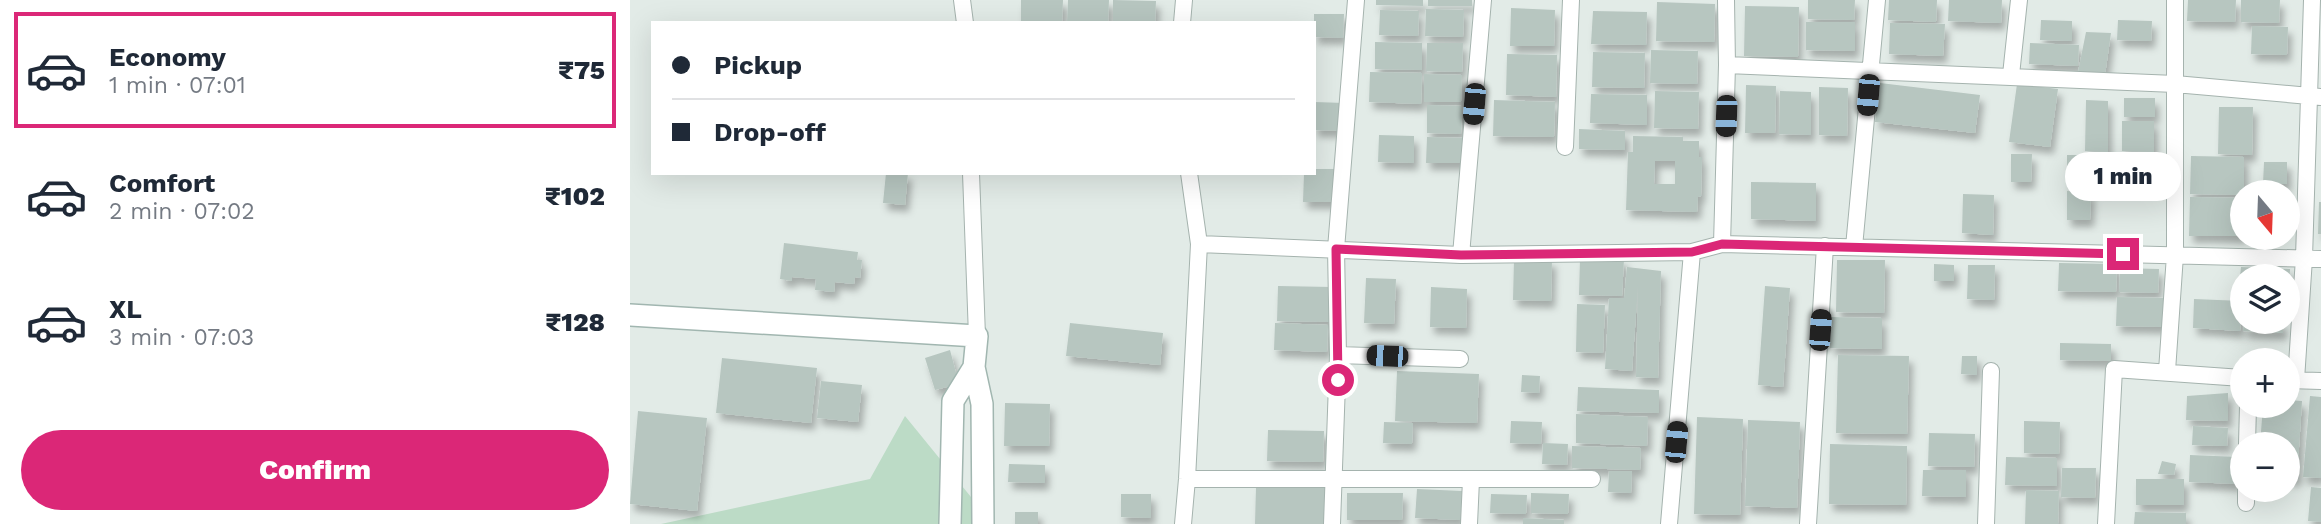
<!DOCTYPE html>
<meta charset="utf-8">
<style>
:root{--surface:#fff;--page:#f6f6f7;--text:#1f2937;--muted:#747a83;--line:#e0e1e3;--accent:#db2777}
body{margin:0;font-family:"Work Sans",sans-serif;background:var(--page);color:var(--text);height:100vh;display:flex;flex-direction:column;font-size:26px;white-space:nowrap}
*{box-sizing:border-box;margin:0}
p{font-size:23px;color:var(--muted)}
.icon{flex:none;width:38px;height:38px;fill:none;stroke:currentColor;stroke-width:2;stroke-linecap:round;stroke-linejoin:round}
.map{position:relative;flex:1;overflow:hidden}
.sheet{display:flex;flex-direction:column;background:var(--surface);width:630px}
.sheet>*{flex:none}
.guide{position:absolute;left:21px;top:21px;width:665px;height:154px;border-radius:0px;box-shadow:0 7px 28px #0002;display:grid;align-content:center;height:154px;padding:0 21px;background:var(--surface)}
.needle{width:46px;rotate:161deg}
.fabs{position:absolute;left:1600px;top:180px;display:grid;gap:14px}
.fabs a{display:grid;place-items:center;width:70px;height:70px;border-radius:50%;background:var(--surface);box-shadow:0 7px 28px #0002;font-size:35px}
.end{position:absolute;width:32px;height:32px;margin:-16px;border:9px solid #db2777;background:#fff;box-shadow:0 0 0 4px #fff}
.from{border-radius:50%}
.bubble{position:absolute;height:49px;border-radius:24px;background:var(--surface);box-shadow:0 7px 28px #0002;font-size:23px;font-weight:800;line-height:49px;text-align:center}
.car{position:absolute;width:21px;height:42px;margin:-21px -10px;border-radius:9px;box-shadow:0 0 5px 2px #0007;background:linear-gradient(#222 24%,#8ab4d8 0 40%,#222 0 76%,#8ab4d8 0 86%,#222 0)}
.guide b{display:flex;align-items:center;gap:24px;height:66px;font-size:26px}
.guide b+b{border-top:2px solid var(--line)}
.guide i{width:18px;height:18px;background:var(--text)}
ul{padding:12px 0 0;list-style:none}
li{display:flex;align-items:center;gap:21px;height:116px;margin:0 14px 10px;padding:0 7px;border:4px solid transparent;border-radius:0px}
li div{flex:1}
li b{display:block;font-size:26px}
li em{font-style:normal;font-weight:800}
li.selected{border-color:var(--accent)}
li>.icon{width:63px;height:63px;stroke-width:1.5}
.action{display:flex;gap:14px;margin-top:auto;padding:14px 21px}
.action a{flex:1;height:80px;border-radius:42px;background:var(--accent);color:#fff;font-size:28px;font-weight:800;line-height:80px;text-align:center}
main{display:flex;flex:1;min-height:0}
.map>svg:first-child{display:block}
.green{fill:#bcdbc6}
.building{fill:#b7c6c0;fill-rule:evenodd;filter:url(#shadow)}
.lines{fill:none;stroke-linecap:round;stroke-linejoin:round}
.street-casing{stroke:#a5b3ae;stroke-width:18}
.secondary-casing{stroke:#a1b6b0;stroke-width:24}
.street{stroke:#fff;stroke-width:16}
.secondary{stroke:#fff;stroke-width:21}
.route{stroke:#db2777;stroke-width:9}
</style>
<main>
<section class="sheet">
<ul>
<li class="selected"><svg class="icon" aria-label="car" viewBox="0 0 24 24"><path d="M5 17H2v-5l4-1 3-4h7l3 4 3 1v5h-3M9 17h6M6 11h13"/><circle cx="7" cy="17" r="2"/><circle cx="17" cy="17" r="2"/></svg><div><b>Economy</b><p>1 min · 07:01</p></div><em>₹75</em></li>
<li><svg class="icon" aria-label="car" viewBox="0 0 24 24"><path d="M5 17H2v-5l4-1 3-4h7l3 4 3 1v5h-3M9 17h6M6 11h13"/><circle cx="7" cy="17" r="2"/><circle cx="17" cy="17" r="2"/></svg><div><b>Comfort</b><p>2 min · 07:02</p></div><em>₹102</em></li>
<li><svg class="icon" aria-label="car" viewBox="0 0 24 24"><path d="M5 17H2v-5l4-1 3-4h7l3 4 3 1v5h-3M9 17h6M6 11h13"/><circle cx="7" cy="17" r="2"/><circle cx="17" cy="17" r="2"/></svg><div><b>XL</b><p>3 min · 07:03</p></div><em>₹128</em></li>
</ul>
<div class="action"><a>Confirm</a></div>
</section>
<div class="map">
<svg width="1691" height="524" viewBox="0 0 1691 524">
<defs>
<filter id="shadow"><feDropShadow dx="4" dy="7" stdDeviation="3.5" flood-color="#0004"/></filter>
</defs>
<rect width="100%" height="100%" fill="#e2ebe7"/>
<path class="green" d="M275,416L363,524H31L240,479Z"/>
<path class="building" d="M391,0H433L432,23H391Z
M438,0H479L478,23H437Z
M483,0L526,1L525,23H483Z
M746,0H793V6L746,5Z
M798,0H842V6H798Z
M1178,0H1225L1224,20L1178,19Z
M1259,0H1307L1306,22L1258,20Z
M1319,0H1372L1371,23L1318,21Z
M1558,0H1606L1605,22L1557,21Z
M1611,0H1650L1649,23L1611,22Z
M1027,2L1085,4L1084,42L1026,41Z
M1115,6L1169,7L1168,57L1114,56Z
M881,8L925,10L924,46H880Z
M796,9L834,10L833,37L795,36Z
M750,10L789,11L788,36L749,35Z
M963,11L1017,12L1016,45L961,44Z
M684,14H714L713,38L684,37Z
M1411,20L1442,21V41L1410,40Z
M1488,20L1522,21L1521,41L1487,40Z
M1176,22H1225V51L1176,50Z
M1260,23L1315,24L1313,56L1259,54Z
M1622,26L1658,27L1657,55L1621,54Z
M1456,32L1481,33L1475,75L1448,72Z
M745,42L792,43V70L745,69Z
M797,43H833L832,72L796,71Z
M1400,43L1449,45L1448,66L1399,64Z
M1021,50L1068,51L1067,84L1020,83Z
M963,52L1015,53L1014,88L962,87Z
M877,54L927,55L926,97L876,95Z
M740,72L792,73L791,104L739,102Z
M794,74L832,75L831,102H794Z
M1250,83L1350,95L1345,133L1245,122Z
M1387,84L1428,89L1420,147L1379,142Z
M1116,85L1146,86L1145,133H1115Z
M1189,87L1218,88L1217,136L1189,135Z
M1025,91L1069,92L1068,129L1024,128Z
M1150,91L1181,92V135L1149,134Z
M961,94L1017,95V125L960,123Z
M1494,98H1525V117H1494Z
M864,100L925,102L924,137L863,136Z
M1456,100L1478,101V152L1455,151Z
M684,102L715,103V131L684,130Z
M797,105L832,106L831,134L797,133Z
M1589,107H1623L1622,155L1588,154Z
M1492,121H1524V152L1492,151Z
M949,129L995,131V150L949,149Z
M749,135L784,136V163L748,162Z
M1003,136L1053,137V141H1069V157H1072L1071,196L1068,197L1067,212L996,210L998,152H1003ZM1025,161H1045V184H1024Z
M797,137L834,138L833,163H796Z
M1381,154H1402L1401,182H1381Z
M1437,155H1479L1478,187H1437Z
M1561,156L1614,157V192L1612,195L1560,194Z
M1634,162H1657V184H1633Z
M684,169H705V202H673L674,173H684Z
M256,173H278L275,205L253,203Z
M1121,182L1186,183V221L1121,219Z
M1437,191L1461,192L1460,220H1437Z
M1333,194L1364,195L1363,235L1332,233Z
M1560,197L1612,198V236H1559Z
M1689,202H1691V234H1688Z
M154,243L228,252L227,260H232L230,278L225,277L224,284L205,282L204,292L185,290L186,279L162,277V281L150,279Z
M950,258L994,259L992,296L949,295Z
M884,259L922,260L921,301L883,300Z
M1207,260H1255L1254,313L1206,312Z
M1429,263L1487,264L1486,292L1428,291Z
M1304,264L1324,265V281H1304Z
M1338,265H1365L1364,300L1337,299Z
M997,267L1031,271L1028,378L1006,377L1008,285L1002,371L975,369L979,298H994Z
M1611,267L1660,269L1659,288H1657V276H1610Z
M1490,268L1529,269L1528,293L1489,292Z
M736,278L766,279L764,324L734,323Z
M648,286L702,287L701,322L647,321Z
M1135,286L1160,288L1153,387L1128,385Z
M801,287L837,289L836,328L800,327Z
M1487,297L1534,298L1533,327L1486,326Z
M1564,299L1612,301L1610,331L1563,328Z
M947,304L975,305L973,353L946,352Z
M1200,317L1252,318V349L1200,348Z
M1614,322H1653V333L1613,331Z
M440,323L533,333L530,365L436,356Z
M645,323L698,325L697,352L644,350Z
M1430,343L1481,344V361L1430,360Z
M320,350L329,384L305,390L295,358Z
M1208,355L1279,356L1277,434L1206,433Z
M1332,356H1347V375L1331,374Z
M92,358L187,368L181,423L86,413Z
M767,371L849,374L847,423L765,421Z
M892,375L910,376L909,393L891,392Z
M191,381L232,385L228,422L187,418Z
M948,387L1029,390V413L947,411Z
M1598,393V421L1556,420L1557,396Z
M1680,396L1691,397V478L1673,477Z
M1657,400L1672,401L1667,479H1657V444H1630L1633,406H1657Z
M375,403L420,404L419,446H374Z
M8,411L77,418L67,511L0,504Z
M946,414L1018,417L1017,446L946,443Z
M1067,417L1113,419L1110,515L1064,514Z
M1118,420L1170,422L1167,508L1115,506Z
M881,421L912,422L911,444L880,443Z
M1394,421L1430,422L1429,454L1394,453Z
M754,422L783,423L782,444L753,443Z
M1563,426L1598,428L1597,446L1562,445Z
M638,430L694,431L693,462L637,461Z
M1299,433L1345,434L1344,467L1298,466Z
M913,443L938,444L937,465L912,464Z
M1200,444L1277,446L1276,505L1199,504Z
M942,446L1011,448L1010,470L942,468Z
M1560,455L1609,457L1608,484L1559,482Z
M1376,457L1427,458V486L1375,485Z
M1532,461L1546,464L1544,475L1528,474Z
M379,464L415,465V483L378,482Z
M1432,468H1466L1465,498L1431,497Z
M1293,470H1336V497L1292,496Z
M979,471H1002L1001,493L978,492Z
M1506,479H1554V505H1506Z
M626,487L695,488V524H625Z
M1681,487L1691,488V522L1678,521Z
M787,489L832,491L830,520L785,518Z
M1396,490L1429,491L1428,524H1395Z
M717,493H773L772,520H717Z
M901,493L939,494L938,514L901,513Z
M491,494H521V518L491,517Z
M861,494L897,495L896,514L860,513Z
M385,512H408V524H385Z
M1505,512L1556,513V524H1504Z
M893,518L934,520V524H893Z"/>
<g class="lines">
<g class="street-casing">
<path id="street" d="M332,0L335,23
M552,23L554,0
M1097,65L1545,84L1691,97
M1381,75L1389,0
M935,147L941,0
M341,173L347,336
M569,244L831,255L1062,252L1092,244L1691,259
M1092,244L1097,65L1096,0
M1224,247L1247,0
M831,255L853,0
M708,355L830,359
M1537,371L1545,255V0
M1657,380L1691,381
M1666,380L1674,258L1682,0
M1617,444L1618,406
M557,479H962
M1616,503V490
M553,524L557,479L569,244L559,173
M702,524L708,355L706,249L726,0
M839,524L841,480
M1039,524L1062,252
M1178,524L1195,246
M1356,524L1361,371
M1476,524L1484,369L1612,378"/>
</g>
<g class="secondary-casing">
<path id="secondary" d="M0,315L347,336L344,367L352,404L353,524
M320,524L323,401L344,367"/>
</g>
<use href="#street" class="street"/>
<use href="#secondary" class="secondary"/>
</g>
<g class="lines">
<path class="route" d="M708,380L706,249L831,255L1062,252L1092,244L1493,254"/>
</g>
</svg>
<div class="fabs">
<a><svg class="needle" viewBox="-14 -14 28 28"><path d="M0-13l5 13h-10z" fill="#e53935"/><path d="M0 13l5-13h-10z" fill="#747a83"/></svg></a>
<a><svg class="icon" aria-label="layers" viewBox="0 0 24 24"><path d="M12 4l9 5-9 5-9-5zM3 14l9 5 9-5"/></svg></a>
<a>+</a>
<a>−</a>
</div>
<i class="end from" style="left:708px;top:380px"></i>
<i class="end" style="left:1493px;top:254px"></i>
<div class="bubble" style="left:1435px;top:152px;width:116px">1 min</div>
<i class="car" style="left:1238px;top:95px;rotate:185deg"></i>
<i class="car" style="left:844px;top:104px;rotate:185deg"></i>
<i class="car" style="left:1096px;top:116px;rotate:182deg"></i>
<i class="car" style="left:1190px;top:330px;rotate:4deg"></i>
<i class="car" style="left:757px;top:356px;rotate:272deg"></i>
<i class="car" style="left:1046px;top:442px;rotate:5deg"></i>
<div class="guide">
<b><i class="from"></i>Pickup</b>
<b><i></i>Drop-off</b>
</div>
</div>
</main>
